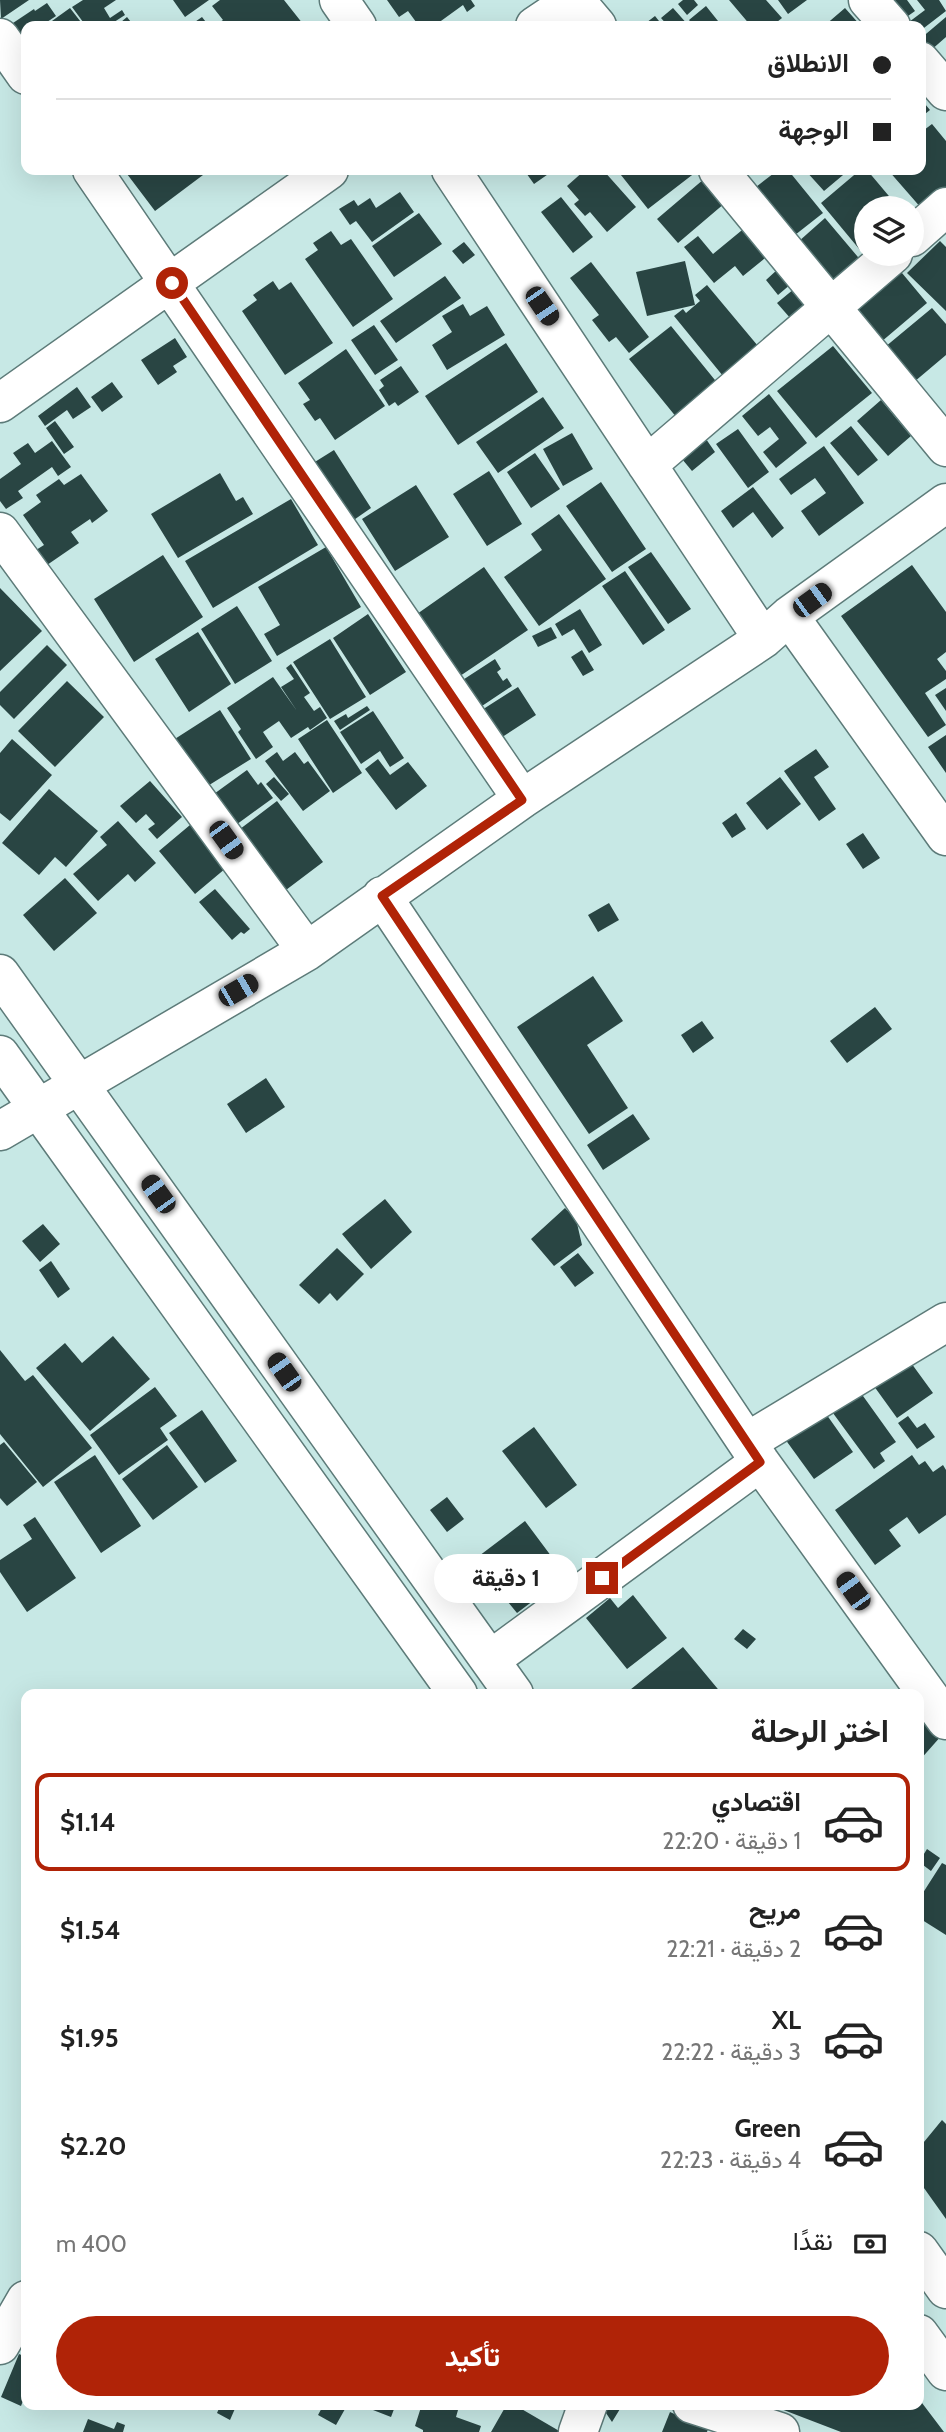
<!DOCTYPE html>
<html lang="ar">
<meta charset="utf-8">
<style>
:root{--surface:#fff;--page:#f6f6f6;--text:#222;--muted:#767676;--line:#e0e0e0;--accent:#b02307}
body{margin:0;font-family:Cabin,Vazirmatn,sans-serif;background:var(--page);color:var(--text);direction:rtl;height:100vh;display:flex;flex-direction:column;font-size:26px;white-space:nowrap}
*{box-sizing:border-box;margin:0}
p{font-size:23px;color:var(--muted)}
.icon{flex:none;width:38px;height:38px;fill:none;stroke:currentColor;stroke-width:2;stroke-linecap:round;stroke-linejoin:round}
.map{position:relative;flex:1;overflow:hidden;direction:ltr}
.details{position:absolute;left:21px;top:1689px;width:903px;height:721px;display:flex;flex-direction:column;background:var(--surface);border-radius:14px;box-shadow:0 7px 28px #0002;direction:rtl}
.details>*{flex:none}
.hud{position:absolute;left:21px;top:21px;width:905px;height:154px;border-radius:14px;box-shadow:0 7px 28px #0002;direction:rtl;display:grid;align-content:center;height:154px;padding:0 35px;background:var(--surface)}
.controls{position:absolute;left:854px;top:196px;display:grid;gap:14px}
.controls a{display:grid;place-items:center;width:70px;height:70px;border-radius:50%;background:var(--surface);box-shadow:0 7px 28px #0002;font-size:35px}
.end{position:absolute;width:32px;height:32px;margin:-16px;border:9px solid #b02307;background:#fff;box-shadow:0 0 0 4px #fff}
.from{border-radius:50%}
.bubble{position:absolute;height:49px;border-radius:24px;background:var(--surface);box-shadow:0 7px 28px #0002;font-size:23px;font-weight:700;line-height:49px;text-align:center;direction:rtl}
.car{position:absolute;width:21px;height:42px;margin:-21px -10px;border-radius:9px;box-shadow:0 0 5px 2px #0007;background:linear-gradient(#222 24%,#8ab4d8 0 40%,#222 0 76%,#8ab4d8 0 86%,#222 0)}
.hud b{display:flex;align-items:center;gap:24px;height:66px;font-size:26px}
.hud b+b{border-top:2px solid var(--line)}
.hud i{width:18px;height:18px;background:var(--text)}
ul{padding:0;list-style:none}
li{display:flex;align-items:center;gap:21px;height:98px;margin:0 14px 10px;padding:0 21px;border:4px solid transparent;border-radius:14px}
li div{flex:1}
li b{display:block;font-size:26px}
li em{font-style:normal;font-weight:700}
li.selected{border-color:var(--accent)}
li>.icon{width:63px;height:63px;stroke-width:1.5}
h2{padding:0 35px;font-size:32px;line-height:84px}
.pay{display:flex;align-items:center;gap:18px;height:77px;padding:0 35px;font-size:26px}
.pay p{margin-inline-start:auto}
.primary-button{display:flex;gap:14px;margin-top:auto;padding:14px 35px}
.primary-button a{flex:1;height:80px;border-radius:42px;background:var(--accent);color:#fff;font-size:28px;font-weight:700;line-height:80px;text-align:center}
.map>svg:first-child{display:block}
.building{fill:#294543}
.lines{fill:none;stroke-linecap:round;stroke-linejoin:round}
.minor-casing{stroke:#5d7b79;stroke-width:41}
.minor{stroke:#fff;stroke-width:38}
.route{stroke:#b02307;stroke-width:9}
</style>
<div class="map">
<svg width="946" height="2432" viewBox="0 0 946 2432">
<rect width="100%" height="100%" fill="#c7e8e5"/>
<path class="building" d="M0,0H29L1,19Z
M83,0H116L104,8L110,18L122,10L125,15L108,26H86L72,7Z
M173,0H209L185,17Z
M220,0H284L303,24L299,26H214L223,20L212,6Z
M387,0H471L475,6L467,12L463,5L434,26H419L408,11L399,17Z
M683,0H694L698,5L687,15L678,4Z
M729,0H766L782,18L772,26H751Z
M778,0H807L788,14Z
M885,0H907L915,11L901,21Z
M917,0H939L946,11L920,31V26H907L905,25L925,10Z
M47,3L56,16L41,26H26V71L10,25L34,9L35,11Z
M706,6L722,26H694L689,20Z
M70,8L84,26H45Z
M673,8L689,26H668L661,18Z
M845,8L861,26H824Z
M655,16L663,26H642Z
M127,17L134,26H124L121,22Z
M202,17L209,26H189Z
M946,17V37L930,51L920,39Z
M920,98L930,110L920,118Z
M932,124L946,141V188L922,209L888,170H920V133Z
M124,170H199L203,175L155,211Z
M524,170H554L534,184Z
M585,170H603L636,207L607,232L590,212L585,216L574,204L579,200L567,186Z
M617,170H694L696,172L648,209Z
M778,170H788L823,213L795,235L756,187Z
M805,170H849L824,191Z
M860,170H867L899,208H866V245L860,250L821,203Z
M704,179L725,203L678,243L657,219Z
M400,192L414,212L372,242L356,221L350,225L339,209L354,200L358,206L370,198L376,208Z
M561,197L593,237L573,253L541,212Z
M419,213L442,244L394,277L372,246Z
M825,218L863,263L836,287L798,242Z
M747,226L770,254L743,276L735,266L714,283L684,247L698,236L713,254Z
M331,231L341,245L351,239L393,299L353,327L305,259L318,250L313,243Z
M940,241L946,247V311L907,273Z
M464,242L475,255L463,264L452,251Z
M685,261L695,305L647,316L636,272Z
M591,262L649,337L629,353L616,337L609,342L592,320L599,315L570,278Z
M897,267L927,303L881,342L851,306Z
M778,269L791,284L778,295L766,280Z
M445,276L461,298L396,343L380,321Z
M273,281L279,290L291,282L333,343L285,375L242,311L257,300L253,295Z
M800,284L814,300L791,319L777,303Z
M707,285L758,346L723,376L674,316L683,309L686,313L700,301L695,295Z
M463,304L470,316L487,306L505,335L447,370L432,345L452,332L442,316Z
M932,308L946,324V355L914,382L885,347Z
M374,325L398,360L375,375L351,340Z
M671,326L719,385L677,418L629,359Z
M175,338L187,357L173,366L177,372L158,385L141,360Z
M506,343L538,392L458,445L425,396Z
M833,346L872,393L816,438L777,391Z
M346,349L385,406L335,440L320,418L315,421L303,404L310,400L298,383Z
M401,366L419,392L398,406L395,402L389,406L379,390L384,386L380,380Z
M112,382L123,397L102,412L91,397Z
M77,387L91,407L73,419L67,410L45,426L38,416Z
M769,394L807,443L776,468L763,452L779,439L770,427L758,436L742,416Z
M543,397L564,428L498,473L476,442Z
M881,400L911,436L888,456L857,421Z
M55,421L74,447L64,454L46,428Z
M851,426L878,460L858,476L830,443Z
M738,429L769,472L748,488L716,444Z
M572,433L593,469L563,486L543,449Z
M706,439L715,452L692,471L682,459Z
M52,441L71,467L58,476L52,467L18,491L23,498L6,509L0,501V479L21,464L13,453L28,443L35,453Z
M824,446L864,503L819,536L801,511L826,493L815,478L791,495L779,479Z
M334,450L371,508L348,524L310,465Z
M535,453L560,489L531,508L507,472Z
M489,471L522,524L487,546L453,494Z
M220,473L236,501L243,497L253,514L178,558L151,514Z
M81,474L108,511L92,523L90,519L71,532L79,543L47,565L36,550L44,545L23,515L41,502L36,495L59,479L64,485Z
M601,482L646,549L612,572L566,506Z
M416,485L449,537L395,571L362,519Z
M753,487L784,528L772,538L753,512L733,528L721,511Z
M291,499L318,545L213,608L185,561Z
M559,514L606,579L539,626L504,577L542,550L531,534Z
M326,547L361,607L277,656L264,634L280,625L258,587Z
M651,552L691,609L668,624L628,567Z
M163,555L203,617L134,662L94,599Z
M912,565L946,612V652L937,659L946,671V679L925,693L946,725L928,737L841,616Z
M484,567L528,630L460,676L417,614Z
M625,571L665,630L643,645L602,586Z
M0,588L42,631L0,671Z
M237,606L272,661L235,684L201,629Z
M580,609L602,645L589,653L574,629L562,636L555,624Z
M368,614L406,672L370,695L333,638Z
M551,627L557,638L538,647L532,636Z
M198,632L231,684L189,712L155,659Z
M330,639L366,697L330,719L293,662Z
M47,645L67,665L14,719L0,705V692Z
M582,650L594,670L583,676L571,657Z
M495,659L501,669L497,672L503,681L507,678L512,686L473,712L455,685Z
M291,664L310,693L304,697L314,711L320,707L327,718L310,730L308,727L291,738L279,721L263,732L273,747L256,759L238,732L241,729L227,708L273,677L297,711L281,687L294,679L286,668Z
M67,681L104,717L55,767L18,731Z
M518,687L536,715L493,743L474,715Z
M946,688V711L935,695Z
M367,706L370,710L340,730L334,721L346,714L348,718Z
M220,710L251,759L198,792L167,744Z
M373,711L404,758L390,767L380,751L361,764L340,732Z
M327,720L362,773L333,793L298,739Z
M946,735V773L928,747Z
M12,739L52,775L10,821L0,813V753Z
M816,749L829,767L814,777L836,809L819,821L784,771Z
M277,752L283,761L295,752L304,764L308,761L330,791L303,811L265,761Z
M378,759L390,775L408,762L427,786L396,810L365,769Z
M247,770L258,785L261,782L273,798L229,830L207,799Z
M274,777L289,794L281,801L266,784Z
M780,777L801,804L767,830L746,803Z
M150,781L182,817L157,839L148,829L155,824L146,814L136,823L120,806Z
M49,789L98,831L66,867L55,857L39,875L2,843Z
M277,801L323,862L282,893L236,832Z
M736,813L746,829L732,838L722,823Z
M118,821L156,863L135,882L128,874L98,901L73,874L107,845L100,837Z
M190,825L226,868L195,894L159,851Z
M863,833L880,858L863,869L846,844Z
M65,878L97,913L54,951L23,915Z
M215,889L250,929L244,934L241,932L232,940L199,902Z
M609,903L619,920L598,932L588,915Z
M593,976L623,1021L587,1045L628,1108L589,1134L517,1027Z
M875,1007L892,1029L847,1063L830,1041Z
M702,1021L714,1038L693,1053L681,1035Z
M266,1078L285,1107L246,1133L227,1104Z
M633,1114L650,1139L603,1170L587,1145Z
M385,1199L412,1232L371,1269L342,1234Z
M565,1208L576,1219L582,1245L554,1266L531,1239Z
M43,1224L60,1244L40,1262L22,1241Z
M337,1248L364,1274L337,1301L330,1293L319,1304L299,1285Z
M578,1253L594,1273L575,1287L560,1267Z
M51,1261L70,1289L58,1298L39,1270Z
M113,1336L150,1379L90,1431L36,1368L65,1343L82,1363Z
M0,1350L25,1381L33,1375L92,1448L43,1487L0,1434Z
M906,1356L933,1393L897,1418L871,1382Z
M155,1387L177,1416L160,1428L168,1440L119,1475L90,1435Z
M858,1389L896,1442L880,1453L885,1461L874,1469L830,1409Z
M202,1410L237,1461L205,1483L169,1433Z
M824,1411L853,1452L814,1479L785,1439Z
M908,1416L917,1428L925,1423L935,1437L917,1449L898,1423Z
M534,1427L577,1485L546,1508L502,1451Z
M4,1442L37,1482L7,1506L0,1498V1445Z
M167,1445L198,1487L153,1520L122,1479Z
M95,1455L141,1526L101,1553L54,1482Z
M912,1455L919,1465L925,1461L933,1472L943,1465L946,1470V1515L919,1534L907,1517L889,1530L901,1546L875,1565L835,1510Z
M447,1497L464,1519L447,1532L430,1510Z
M35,1517L76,1578L27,1612L0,1572V1560L32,1539L23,1525Z
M525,1521L566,1576L517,1613L499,1591L516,1579L511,1573L495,1585L475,1559Z
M633,1595L667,1638L627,1669L586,1618L610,1598L618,1608Z
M743,1629L756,1639L747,1649L734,1639Z
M683,1647L722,1694H625Z
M919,1714L942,1735L919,1761Z
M927,1849L940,1858L931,1871L919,1862Z
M942,1863L946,1865V1935L919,1918V1899Z
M942,2120L946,2124V2219L919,2181V2148Z
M19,2354L26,2357V2393L21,2406L1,2397Z
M919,2399L944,2432H841L781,2409L783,2404H919Z
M221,2404H237L230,2420L217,2413Z
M324,2404H336L345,2409L336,2425L318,2415Z
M375,2404H396L391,2417L373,2410Z
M422,2404H442L458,2410L456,2417L481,2426L479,2432H423V2430L415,2426Z
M507,2404H513L561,2432H491Z
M546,2404H568L566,2411Z
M600,2404H623L612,2422Z
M670,2412L708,2429L707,2432H662Z
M88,2419L114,2429L117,2422L125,2425L123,2432H83Z"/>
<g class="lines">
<g class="minor-casing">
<path id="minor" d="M339,0L357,26
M575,0L597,26
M868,0L891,26
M535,26L574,0
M0,38L26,75
M920,61L946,91
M92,170L522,799
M451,170L763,639
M718,170L946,447
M912,237L946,207
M0,403L329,170
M647,465L893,254
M0,532L307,951
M789,616L946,836
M382,896L760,1462L946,1720
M0,974L514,1694
M0,1055L458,1694
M0,1131L307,951L522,799L763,639L789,616L946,503
M747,1442L946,1322
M490,1660L760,1462
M919,2251L946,2289
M919,2334L946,2371
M0,2345L26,2300
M692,2404L780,2432
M578,2432L588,2404"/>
</g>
<use href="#minor" class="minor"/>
</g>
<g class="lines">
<path class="route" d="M172,283L522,800L382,896L760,1462L602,1578"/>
</g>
</svg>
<div class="controls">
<a><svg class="icon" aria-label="layers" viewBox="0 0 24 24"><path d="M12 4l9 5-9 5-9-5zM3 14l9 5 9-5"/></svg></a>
</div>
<i class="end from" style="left:172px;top:283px"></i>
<i class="end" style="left:602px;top:1578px"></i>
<div class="bubble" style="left:434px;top:1554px;width:144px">1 دقيقة</div>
<i class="car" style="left:542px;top:306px;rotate:146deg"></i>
<i class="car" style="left:812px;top:600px;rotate:54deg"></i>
<i class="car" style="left:226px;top:840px;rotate:144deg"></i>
<i class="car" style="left:238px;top:990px;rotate:60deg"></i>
<i class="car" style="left:158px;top:1194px;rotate:324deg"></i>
<i class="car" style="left:284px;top:1372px;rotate:325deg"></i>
<i class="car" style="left:853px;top:1591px;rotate:324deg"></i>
<div class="hud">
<b><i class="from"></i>الانطلاق</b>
<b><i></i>الوجهة</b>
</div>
<section class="details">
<h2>اختر الرحلة</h2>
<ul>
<li class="selected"><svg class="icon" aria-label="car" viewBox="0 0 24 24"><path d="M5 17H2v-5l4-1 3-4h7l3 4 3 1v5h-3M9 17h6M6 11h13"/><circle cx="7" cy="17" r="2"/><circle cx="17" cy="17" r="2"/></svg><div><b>اقتصادي</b><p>1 دقيقة · 22:20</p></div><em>$1.14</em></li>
<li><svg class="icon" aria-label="car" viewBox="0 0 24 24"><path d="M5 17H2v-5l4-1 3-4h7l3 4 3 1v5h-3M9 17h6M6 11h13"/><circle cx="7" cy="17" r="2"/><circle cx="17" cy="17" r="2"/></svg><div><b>مريح</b><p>2 دقيقة · 22:21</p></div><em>$1.54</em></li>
<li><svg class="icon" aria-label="car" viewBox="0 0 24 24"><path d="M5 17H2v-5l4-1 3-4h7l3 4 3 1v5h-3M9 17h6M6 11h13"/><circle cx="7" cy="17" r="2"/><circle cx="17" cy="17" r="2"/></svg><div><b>XL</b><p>3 دقيقة · 22:22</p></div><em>$1.95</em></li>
<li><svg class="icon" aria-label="car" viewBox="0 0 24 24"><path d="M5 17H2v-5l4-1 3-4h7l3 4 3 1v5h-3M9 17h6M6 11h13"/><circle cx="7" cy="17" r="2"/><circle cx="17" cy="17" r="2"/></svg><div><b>Green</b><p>4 دقيقة · 22:23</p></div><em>$2.20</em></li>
</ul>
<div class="pay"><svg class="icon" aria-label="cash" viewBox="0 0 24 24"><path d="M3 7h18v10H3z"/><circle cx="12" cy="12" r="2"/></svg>نقدًا<p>400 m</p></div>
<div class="primary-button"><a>تأكيد</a></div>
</section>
</div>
